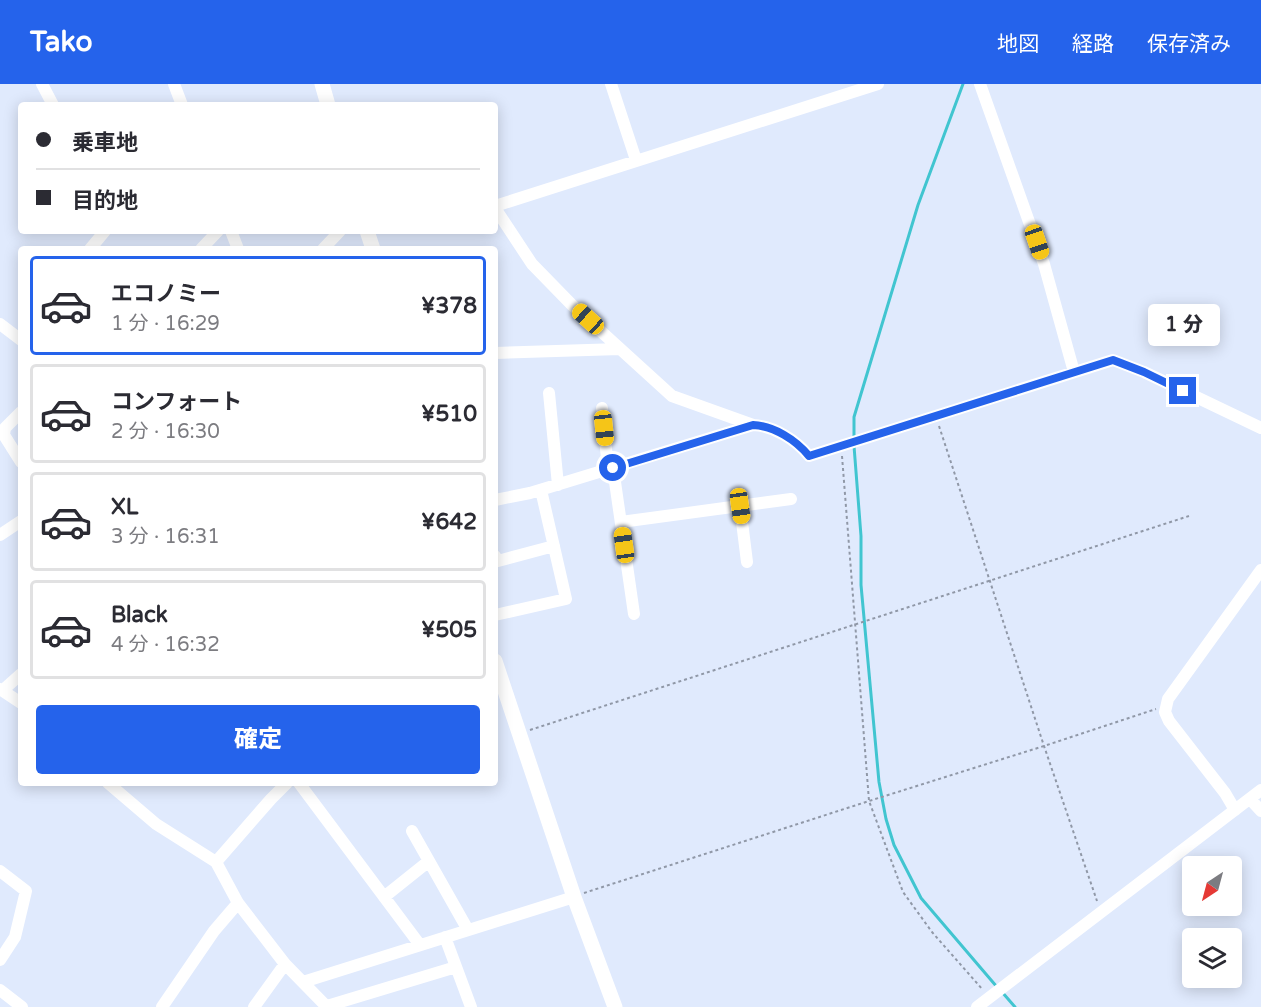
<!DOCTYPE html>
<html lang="ja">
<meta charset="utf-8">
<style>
:root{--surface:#fff;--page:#f7f7f7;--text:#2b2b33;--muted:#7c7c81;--line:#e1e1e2;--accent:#2563eb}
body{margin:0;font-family:"Varela Round","Noto Sans JP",sans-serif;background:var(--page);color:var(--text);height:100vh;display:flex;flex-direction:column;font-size:22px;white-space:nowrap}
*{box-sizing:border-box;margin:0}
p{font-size:20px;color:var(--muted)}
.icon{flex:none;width:33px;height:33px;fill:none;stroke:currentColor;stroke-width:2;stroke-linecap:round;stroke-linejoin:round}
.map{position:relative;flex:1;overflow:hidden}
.side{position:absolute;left:18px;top:162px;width:480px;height:540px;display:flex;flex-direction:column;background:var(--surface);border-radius:6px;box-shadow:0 3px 15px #0003}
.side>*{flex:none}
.hud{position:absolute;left:18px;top:18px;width:480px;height:132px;border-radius:6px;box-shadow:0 3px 15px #0003;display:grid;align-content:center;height:132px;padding:0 18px;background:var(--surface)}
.needle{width:39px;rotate:216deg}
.fabs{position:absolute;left:1182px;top:772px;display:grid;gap:12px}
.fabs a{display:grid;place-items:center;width:60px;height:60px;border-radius:6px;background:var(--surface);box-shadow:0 3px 15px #0003;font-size:30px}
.end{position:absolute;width:27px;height:27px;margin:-14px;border:8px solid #2563eb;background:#fff;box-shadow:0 0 0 3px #fff}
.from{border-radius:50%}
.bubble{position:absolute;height:42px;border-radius:6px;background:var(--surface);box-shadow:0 3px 15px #0003;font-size:20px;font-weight:800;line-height:42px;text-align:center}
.car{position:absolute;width:18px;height:36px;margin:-18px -9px;border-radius:8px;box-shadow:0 0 4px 2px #0007;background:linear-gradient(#f5c518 24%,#345 0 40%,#f5c518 0 76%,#345 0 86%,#f5c518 0)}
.hud b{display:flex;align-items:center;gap:21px;height:57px;font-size:22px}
.hud b+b{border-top:2px solid var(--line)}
.hud i{width:15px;height:15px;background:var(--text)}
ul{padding:10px 0 0;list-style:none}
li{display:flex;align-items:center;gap:18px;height:99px;margin:0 12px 9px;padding:0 6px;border:3px solid var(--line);border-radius:6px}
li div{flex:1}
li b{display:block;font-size:22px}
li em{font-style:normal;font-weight:800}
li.on{border-color:var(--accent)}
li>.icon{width:54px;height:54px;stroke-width:1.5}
.action{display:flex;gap:12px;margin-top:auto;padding:12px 18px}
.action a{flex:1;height:69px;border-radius:6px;background:var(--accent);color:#fff;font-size:24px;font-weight:800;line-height:69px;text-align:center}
header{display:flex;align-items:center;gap:36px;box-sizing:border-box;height:84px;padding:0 30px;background:var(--accent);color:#fff}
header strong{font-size:28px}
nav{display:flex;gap:33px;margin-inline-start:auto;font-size:21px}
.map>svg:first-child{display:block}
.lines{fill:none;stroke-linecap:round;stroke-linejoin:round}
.stream{stroke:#41c5d0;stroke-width:3}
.path{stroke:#9098a7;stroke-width:2;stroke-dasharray:3 3;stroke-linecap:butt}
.minor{stroke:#fff;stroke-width:12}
.tertiary{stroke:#fff;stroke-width:15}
.route{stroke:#2563eb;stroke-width:8}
</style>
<header>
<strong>Tako</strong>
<nav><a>地図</a><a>経路</a><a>保存済み</a></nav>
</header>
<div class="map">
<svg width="1261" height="923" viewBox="0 0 1261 923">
<rect width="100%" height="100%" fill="#e0eafd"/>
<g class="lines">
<path class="stream" d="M854,356V333L918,121L963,0
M854,362L861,452V501L879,698L886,735L894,761L921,814L997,903
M1002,908L1015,923"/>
<path class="path" d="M939,342L1044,662L1097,817
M842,372L869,717L903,808L932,848L983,906
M530,646L1189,432
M584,809L869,717L1044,662L1156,625"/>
<path class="minor" d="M42,0L53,21
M174,0L182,21
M611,0L636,76
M980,0L1044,180L1074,288
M495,122L878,0
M495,124L532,180L572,221L672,312L753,341C774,342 796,356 809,372L1113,276L1144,288L1261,344
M231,147L238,165
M90,165L105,147
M201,165L218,147
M323,165L340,147
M0,240L21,256
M495,269L620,265
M549,309L558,401
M602,324L608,385
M21,328L5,344L4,351L21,378
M613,384L634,530
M495,416L530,409L753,341
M740,422L747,478
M621,438L791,415
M0,451L21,437
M495,472L498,477L554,462
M495,531L566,515L541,406
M0,605L21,619
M3,606L21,590
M108,699L156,740L216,778L238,819L285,880L327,923
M299,699L420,861
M1250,715L1261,727
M1235,726L1225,709L1169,637L1165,628L1168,615L1261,486
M412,747L468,846
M216,778L271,715L287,699
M0,787L26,807L15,853L0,876
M384,813L429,777
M445,853L471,923
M303,898L574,813
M0,906L22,923
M327,922L456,883
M162,923L214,847L238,819
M254,923L285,880
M977,923L1261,706"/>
<path class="tertiary" d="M322,0L328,21
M367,147L373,165
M495,577L574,813L615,923"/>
</g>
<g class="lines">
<path class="route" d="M613,384L753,341C774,342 796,356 809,372L1113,276L1144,288L1183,307"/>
</g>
</svg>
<div class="fabs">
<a><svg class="needle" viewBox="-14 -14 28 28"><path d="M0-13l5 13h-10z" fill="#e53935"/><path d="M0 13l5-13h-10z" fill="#7c7c81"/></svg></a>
<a><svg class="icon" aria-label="layers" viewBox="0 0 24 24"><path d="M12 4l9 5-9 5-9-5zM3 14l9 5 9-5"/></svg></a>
</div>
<i class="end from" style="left:613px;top:384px"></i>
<i class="end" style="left:1183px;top:307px"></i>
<div class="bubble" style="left:1148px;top:220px;width:72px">1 分</div>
<i class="car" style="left:1037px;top:158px;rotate:161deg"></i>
<i class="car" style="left:588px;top:235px;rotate:312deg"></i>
<i class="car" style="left:604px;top:344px;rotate:174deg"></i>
<i class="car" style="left:740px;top:422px;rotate:172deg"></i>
<i class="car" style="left:624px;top:461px;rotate:352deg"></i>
<div class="hud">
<b><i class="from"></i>乗車地</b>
<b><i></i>目的地</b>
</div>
<section class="side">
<ul>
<li class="on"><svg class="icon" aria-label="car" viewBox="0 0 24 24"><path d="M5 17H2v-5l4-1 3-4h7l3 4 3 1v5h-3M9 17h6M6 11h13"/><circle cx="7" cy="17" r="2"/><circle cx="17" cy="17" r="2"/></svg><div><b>エコノミー</b><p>1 分 · 16:29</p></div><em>¥378</em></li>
<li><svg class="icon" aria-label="car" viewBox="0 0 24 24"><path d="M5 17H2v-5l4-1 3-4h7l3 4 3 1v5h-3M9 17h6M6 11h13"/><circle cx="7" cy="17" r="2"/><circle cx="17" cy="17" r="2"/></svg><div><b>コンフォート</b><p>2 分 · 16:30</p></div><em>¥510</em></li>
<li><svg class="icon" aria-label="car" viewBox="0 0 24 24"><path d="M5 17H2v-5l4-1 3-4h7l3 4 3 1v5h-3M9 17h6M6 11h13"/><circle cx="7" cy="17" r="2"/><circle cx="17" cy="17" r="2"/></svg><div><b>XL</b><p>3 分 · 16:31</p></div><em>¥642</em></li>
<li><svg class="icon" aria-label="car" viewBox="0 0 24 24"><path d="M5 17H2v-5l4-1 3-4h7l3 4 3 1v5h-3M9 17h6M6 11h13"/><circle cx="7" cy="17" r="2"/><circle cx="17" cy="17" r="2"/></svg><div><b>Black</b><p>4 分 · 16:32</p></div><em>¥505</em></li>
</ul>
<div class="action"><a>確定</a></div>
</section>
</div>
